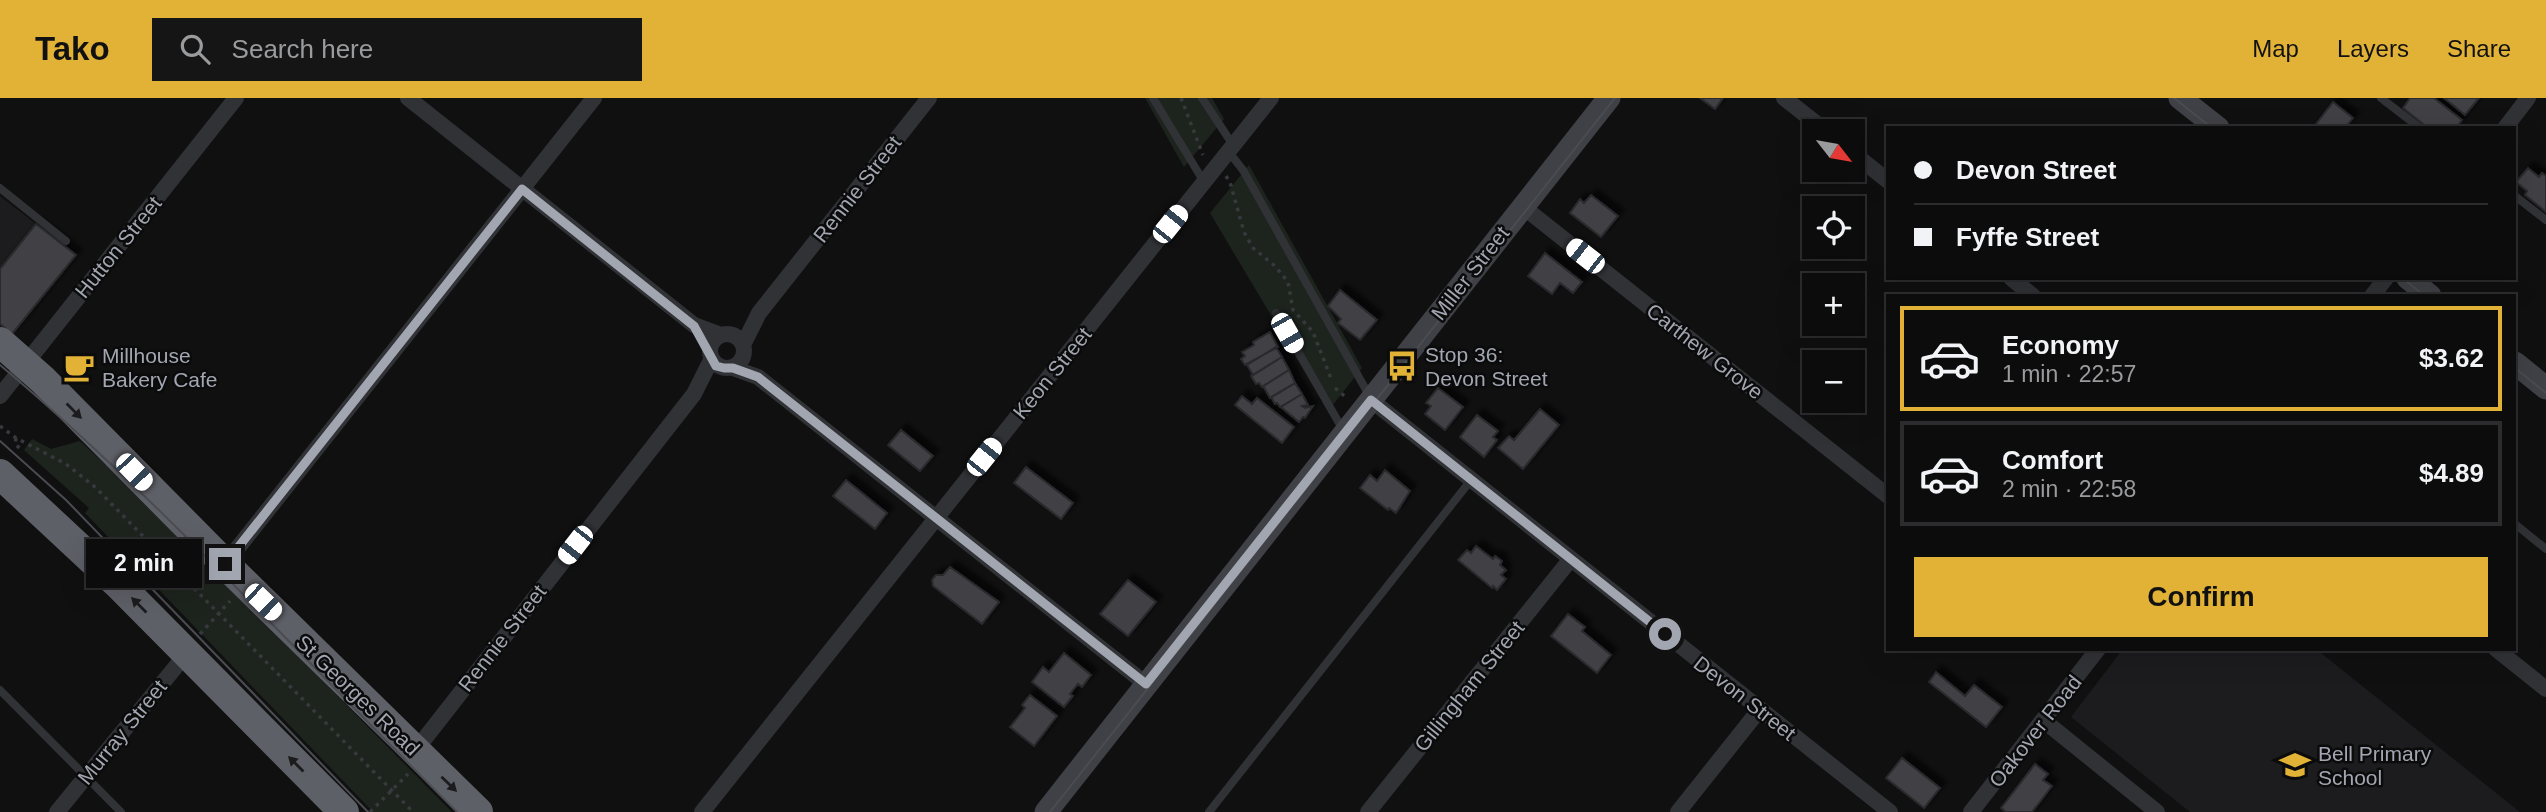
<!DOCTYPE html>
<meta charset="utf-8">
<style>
:root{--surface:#0c0c0d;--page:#151516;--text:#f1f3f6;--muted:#9a9b9d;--line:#2c2c2e;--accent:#e2b237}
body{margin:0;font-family:Helvetica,sans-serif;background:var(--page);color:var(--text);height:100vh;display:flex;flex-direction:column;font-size:26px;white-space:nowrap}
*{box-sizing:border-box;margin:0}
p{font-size:23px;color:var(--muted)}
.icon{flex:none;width:38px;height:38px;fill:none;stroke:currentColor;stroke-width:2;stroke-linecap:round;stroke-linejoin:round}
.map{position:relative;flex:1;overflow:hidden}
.drawer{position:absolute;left:1886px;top:196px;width:630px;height:357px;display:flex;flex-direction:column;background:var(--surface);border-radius:0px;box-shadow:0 7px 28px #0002,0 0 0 2px var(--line)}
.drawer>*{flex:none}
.guide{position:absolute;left:1886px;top:28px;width:630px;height:154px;border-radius:0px;box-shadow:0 7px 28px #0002,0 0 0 2px var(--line);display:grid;align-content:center;height:154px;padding:0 28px;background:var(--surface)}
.needle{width:46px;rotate:121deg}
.tools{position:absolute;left:1802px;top:21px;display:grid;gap:14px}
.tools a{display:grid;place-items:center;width:63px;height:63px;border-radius:0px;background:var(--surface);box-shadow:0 7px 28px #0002,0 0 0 2px var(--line);font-size:35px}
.end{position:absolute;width:32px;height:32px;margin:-16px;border:9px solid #a2a6b1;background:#111;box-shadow:0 0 0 4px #111}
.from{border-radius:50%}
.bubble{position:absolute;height:49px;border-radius:0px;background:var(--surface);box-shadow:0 7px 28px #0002,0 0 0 2px var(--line);font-size:23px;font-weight:700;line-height:49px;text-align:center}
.car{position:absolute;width:21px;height:42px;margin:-21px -10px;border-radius:9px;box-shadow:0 0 5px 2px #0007;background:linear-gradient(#fff 24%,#345 0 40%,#fff 0 76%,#345 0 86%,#fff 0)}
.guide b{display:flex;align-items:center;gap:24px;height:66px;font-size:26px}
.guide b+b{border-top:2px solid var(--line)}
.guide i{width:18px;height:18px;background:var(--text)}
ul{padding:12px 0 0;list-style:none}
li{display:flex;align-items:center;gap:21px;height:105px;margin:0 14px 10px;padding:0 14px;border:4px solid var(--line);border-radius:0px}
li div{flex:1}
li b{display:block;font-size:26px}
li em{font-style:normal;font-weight:700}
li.current{border-color:var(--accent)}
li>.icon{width:63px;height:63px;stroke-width:1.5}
.cta{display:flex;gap:14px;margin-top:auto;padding:14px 28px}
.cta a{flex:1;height:80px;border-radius:0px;background:var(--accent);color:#111;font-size:28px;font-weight:700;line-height:80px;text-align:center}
header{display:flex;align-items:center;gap:42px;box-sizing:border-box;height:98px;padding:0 35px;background:var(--accent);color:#111}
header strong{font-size:33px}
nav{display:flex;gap:38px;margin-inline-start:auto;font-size:24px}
.search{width:490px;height:63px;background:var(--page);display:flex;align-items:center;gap:18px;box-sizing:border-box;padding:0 24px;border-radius:0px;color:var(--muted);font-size:26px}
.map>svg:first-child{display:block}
.built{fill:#1c1c1e}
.green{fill:#1d241e}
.building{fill:#3f4044;stroke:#2a2a2d;stroke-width:2;filter:url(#shadow)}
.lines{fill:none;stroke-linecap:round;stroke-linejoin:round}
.path{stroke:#37393d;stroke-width:3.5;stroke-dasharray:3.5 5;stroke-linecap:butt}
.lane{stroke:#313236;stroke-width:8}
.street{stroke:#313236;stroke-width:16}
.secondary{stroke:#404146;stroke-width:23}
.highway{stroke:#5e6067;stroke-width:30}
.tram{stroke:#4b4c51;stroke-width:2}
.oneway{fill:#1c1c1e}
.route{stroke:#a2a6b1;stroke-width:9}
.labels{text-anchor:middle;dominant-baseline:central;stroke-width:5;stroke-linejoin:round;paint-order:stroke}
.street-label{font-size:21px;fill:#a2a6b1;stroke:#0b0b0c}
.poi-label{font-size:21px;fill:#a2a6b1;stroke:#0b0b0c;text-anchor:start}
</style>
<header>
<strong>Tako</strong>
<div class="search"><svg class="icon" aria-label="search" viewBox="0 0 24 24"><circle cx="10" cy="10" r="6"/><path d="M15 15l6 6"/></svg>Search here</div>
<nav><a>Map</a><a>Layers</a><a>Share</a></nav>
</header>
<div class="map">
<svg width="2546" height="714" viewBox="0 0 2546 714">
<defs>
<filter id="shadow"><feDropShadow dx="6" dy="-6" stdDeviation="2" flood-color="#0009"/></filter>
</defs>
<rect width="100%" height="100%" fill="#101011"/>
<path class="built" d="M0,98L76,157L12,236L0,226Z
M2123,551H2316L2520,714H2190L2071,619Z"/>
<path class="green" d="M1145,0H1212L1224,21L1184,69Z
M1249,67L1362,270L1328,313L1210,115Z
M32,341L51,351L80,343L159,417L452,714H373L85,415L89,410L24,352Z"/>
<path class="building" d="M1700,0H1723L1715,11Z
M2410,0H2434L2462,22L2456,30H2428L2403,10Z
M2444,0H2479L2465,17Z
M2333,4L2353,20L2345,30H2313Z
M2528,70L2539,79L2542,75L2546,78V114L2525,97L2527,93L2516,84Z
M1591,97L1618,118L1601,139L1570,115L1580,101L1584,105Z
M36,126L76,157L12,236L0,226V171Z
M1545,155L1582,184L1573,195L1560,185L1552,196L1528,178Z
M1340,192L1377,222L1360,242L1338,225L1341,221L1328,208Z
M1270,234L1278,249L1245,267L1241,261L1245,258L1242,254L1254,247L1253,244Z
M1276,249L1282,259L1253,277L1247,267Z
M1282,259L1289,272L1262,289L1259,285L1256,286L1251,278Z
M1289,272L1295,285L1270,300L1263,288Z
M1295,285L1302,296L1280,309L1277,305L1275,306L1271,299Z
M1438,290L1463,309L1445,332L1425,316L1431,308L1426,305Z
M1302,296L1308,307L1302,308L1305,310L1313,308L1305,320L1303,319L1299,324L1281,309Z
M1242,298L1252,306L1257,300L1294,329L1282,345L1235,307Z
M1540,311L1559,327L1523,371L1498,350L1509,338L1514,342Z
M1477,317L1498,333L1493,339L1497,342L1484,359L1460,339Z
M901,332L933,358L920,373L888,347Z
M1026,369L1073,405L1061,421L1014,385Z
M1385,372L1410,393L1396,415L1389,410L1388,412L1360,390L1370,377L1377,383Z
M846,382L887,415L875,431L833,398Z
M1476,448L1493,461L1495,458L1502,463L1500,467L1506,472L1501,477L1506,481L1497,492L1493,488L1492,490L1458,462L1467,452L1471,455Z
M950,469L999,504L982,526L933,488L932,482L936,477H943Z
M1128,482L1156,504L1128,538L1100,516Z
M1568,516L1585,529L1582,533L1611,557L1597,575L1551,538Z
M1064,555L1091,577L1082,589L1078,586L1070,596L1073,598L1064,609L1032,584L1043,569L1049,574Z
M1936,574L1965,598L1974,587L2002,609L1986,629L1929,584Z
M1030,597L1057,618L1034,648L1010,629L1025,610L1022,607Z
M1902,660L1940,690L1924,710L1886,680Z
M2035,666L2048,676L2043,682L2052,688L2032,714H2006L2001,710Z"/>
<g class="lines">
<path class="path" d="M1181,0L1203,57
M1226,78L1230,84L1244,134L1253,150L1275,168L1288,184L1293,212L1313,234L1332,283
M1335,290L1348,301
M0,328L16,340L66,366L95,389L413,714
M16,340L15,346L23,353
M200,536L230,503
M370,714L408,676"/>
<path class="lane" d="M1153,0L1204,84
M1202,0L1233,47
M2381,0L2420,30
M1228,53L1243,72L1370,299
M0,90L66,143
M2515,98L2546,122
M1276,215L1343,332
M2515,426L2546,451
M0,592L121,714
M1209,714L1471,382"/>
<path class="street" d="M408,0L694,227L721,237
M1784,0L1826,33
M2505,30L2528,0
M1853,55L1888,83
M1522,108L1888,398
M2011,180L2033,198
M2372,198L2386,180
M710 253a17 17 0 1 1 34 0a17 17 0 1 1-34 0Z
M743,247L759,215L929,0
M733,270L758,279L1146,586
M0,298L236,0
M1371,302L1890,714
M225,466L594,0
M2496,551L2546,591
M2043,622L2157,714
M415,653L694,296L711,262
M57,714L187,555
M702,714L1271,0
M1368,714L1570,462
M1678,714L1760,611
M1971,714L2098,551"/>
<path class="secondary" d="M2180,0L2218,30
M2408,180L2430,198
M2515,265L2546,290
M1046,714L1609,0"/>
<path class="highway" d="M0,244L43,282L225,466L478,714
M0,376L118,486L344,714"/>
<path class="tram" d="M2174,0L2212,30
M2402,180L2425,198
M0,267C163,404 306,565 457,714
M2515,270L2546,295
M0,343L66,402L368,714
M1050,714L1615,0"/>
</g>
<defs><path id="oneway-solid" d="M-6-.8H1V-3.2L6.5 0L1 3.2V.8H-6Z" transform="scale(1.75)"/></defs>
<g class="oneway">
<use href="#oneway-solid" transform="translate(74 313) rotate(45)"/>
<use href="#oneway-solid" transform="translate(139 507) rotate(-135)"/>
<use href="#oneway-solid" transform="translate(296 666) rotate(-135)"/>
<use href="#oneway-solid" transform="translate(449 686) rotate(44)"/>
</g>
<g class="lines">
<path class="route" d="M225,466L522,91L694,228L716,268L724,270H733L758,279L1146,586L1371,302L1665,536"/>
</g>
<defs>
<g id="bus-bare" transform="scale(2.415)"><path d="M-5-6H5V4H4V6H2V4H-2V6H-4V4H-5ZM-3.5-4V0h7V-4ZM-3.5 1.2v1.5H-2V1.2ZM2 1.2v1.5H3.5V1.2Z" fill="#e2b237" stroke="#0b0b0c" stroke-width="2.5" paint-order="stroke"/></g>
<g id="cafe-bare" transform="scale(2.415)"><path d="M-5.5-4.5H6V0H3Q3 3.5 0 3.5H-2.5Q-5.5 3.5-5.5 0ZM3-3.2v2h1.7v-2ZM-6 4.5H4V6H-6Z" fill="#e2b237" stroke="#0b0b0c" stroke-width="2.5" paint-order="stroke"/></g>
<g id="school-bare" transform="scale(2.415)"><path d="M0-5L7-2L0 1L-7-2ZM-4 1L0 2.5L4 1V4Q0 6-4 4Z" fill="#e2b237" stroke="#0b0b0c" stroke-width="2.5" paint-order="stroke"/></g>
</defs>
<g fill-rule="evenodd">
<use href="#bus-bare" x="1402" y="268"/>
<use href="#cafe-bare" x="79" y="269"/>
<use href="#school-bare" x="2295" y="667"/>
</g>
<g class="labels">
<g class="street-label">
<text transform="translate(857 91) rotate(-52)">Rennie Street</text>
<text transform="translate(118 149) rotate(-51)">Hutton Street</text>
<text transform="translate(1470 175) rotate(-52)">Miller Street</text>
<text transform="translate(1705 253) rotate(38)">Carthew Grove</text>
<text transform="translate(1052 275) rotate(-51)">Keon Street</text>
<text transform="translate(502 540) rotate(-52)">Rennie Street</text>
<text transform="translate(1469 588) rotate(-51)">Gillingham Street</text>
<text transform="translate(358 597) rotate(44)">St Georges Road</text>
<text transform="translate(1745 600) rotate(38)">Devon Street</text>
<text transform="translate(2035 633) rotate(-52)">Oakover Road</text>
<text transform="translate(122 634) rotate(-51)">Murray Street</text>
</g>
<g class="poi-label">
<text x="1425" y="256">Stop 36:<tspan x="1425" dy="24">Devon Street</tspan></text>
<text x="102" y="257">Millhouse<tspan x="102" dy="24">Bakery Cafe</tspan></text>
<text x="2318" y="655">Bell Primary<tspan x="2318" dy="24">School</tspan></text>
</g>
</g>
</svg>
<div class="tools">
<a><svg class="needle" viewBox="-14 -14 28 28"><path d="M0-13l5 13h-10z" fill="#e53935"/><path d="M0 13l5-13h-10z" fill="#9a9b9d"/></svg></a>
<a><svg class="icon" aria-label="locate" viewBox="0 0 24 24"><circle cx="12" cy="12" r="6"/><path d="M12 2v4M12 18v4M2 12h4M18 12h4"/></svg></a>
<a>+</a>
<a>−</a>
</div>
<i class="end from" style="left:1665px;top:536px"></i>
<i class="end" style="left:225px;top:466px"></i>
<div class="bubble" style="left:86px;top:441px;width:116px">2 min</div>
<i class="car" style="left:1170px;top:126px;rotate:39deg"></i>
<i class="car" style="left:1585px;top:158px;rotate:308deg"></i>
<i class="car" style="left:1287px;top:235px;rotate:150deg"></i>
<i class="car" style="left:984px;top:359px;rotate:39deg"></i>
<i class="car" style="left:134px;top:374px;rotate:136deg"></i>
<i class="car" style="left:575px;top:447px;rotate:218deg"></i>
<i class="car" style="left:263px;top:504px;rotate:134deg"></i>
<div class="guide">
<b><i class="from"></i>Devon Street</b>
<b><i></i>Fyffe Street</b>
</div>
<section class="drawer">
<ul>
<li class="current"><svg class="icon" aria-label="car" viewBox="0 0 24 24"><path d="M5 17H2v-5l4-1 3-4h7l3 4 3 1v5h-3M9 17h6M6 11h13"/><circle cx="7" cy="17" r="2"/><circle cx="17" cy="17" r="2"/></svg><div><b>Economy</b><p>1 min · 22:57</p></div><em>$3.62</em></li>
<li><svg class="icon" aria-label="car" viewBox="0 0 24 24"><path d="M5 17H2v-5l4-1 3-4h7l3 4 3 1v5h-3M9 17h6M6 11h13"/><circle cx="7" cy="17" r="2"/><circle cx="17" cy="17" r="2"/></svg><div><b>Comfort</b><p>2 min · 22:58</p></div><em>$4.89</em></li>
</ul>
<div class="cta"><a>Confirm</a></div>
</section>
</div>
